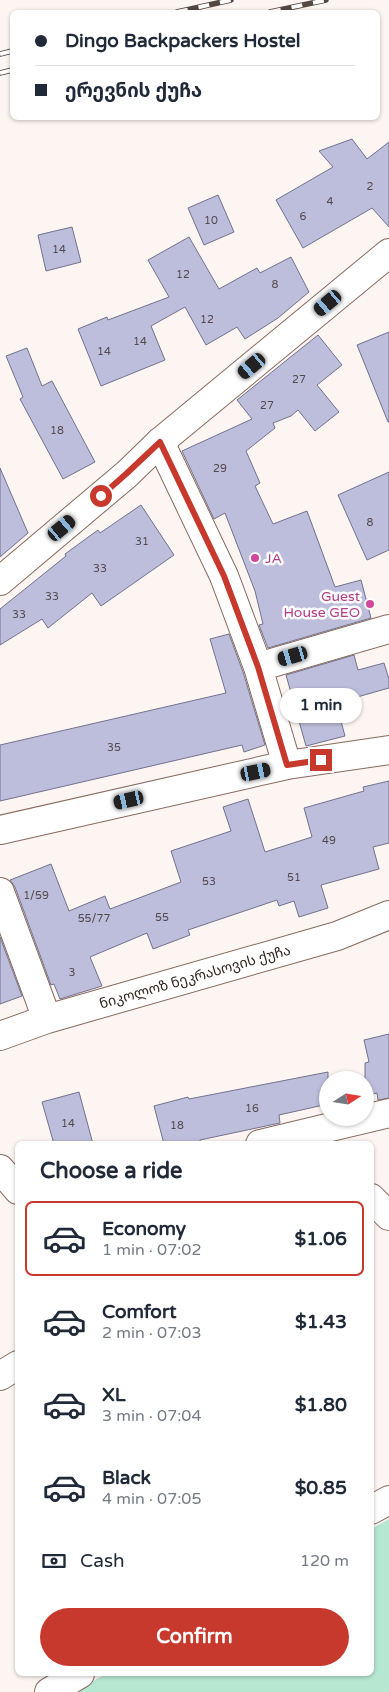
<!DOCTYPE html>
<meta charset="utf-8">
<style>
:root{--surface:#fff;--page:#f2f2f3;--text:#1f2937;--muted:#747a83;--line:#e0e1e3;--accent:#c6392c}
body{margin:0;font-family:"Varela Round","Noto Sans Georgian",sans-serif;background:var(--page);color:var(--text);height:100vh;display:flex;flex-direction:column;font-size:19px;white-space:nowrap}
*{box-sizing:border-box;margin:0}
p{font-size:16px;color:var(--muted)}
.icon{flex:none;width:28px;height:28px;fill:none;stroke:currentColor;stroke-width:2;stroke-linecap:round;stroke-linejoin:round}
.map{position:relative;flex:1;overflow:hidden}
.sheet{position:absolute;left:15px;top:1141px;width:359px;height:535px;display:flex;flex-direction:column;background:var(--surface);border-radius:8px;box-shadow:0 1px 4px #0004}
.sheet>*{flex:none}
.hud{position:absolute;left:10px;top:10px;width:370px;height:110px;border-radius:8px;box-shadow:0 1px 4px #0004;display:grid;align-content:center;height:110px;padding:0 25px;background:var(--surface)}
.needle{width:32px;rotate:78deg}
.tools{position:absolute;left:319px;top:1071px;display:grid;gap:10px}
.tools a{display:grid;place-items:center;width:55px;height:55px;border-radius:50%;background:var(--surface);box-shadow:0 1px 4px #0004;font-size:25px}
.end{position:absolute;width:22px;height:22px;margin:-11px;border:6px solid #c6392c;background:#fff;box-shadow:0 0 0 2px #fff}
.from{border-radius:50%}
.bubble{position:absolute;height:35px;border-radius:18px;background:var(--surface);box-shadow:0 1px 4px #0004;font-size:16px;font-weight:700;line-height:35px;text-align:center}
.car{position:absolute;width:15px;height:30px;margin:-15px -8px;border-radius:6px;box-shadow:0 0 4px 1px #0007;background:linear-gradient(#222 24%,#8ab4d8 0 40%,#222 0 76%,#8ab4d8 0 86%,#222 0)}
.hud b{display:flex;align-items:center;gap:18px;height:48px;font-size:19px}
.hud b+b{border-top:1px solid var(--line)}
.hud i{width:12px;height:12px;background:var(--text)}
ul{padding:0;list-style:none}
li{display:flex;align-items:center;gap:15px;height:75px;margin:0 10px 8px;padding:0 15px;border:2px solid transparent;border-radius:8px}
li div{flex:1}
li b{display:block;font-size:19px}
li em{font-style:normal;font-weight:700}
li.active{border-color:var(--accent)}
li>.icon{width:45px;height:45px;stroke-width:1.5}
h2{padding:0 25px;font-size:22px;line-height:60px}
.pay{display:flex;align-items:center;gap:12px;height:55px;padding:0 25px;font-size:19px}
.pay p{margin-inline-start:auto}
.action{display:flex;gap:10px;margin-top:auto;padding:10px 25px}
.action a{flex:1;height:58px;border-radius:30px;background:var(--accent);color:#fff;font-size:20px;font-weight:700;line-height:58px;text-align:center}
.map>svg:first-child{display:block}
.green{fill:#b6e7d0}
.building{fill:#bdbddc;stroke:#72728e}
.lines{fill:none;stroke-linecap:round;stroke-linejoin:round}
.minor-casing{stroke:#896a5d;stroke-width:30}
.tertiary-casing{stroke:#896a5d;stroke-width:30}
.minor{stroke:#fff;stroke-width:28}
.tertiary{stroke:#fff;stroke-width:28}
.rail-casing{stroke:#534742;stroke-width:5.5}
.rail{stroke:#fff;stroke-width:4;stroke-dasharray:11;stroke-linecap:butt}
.route{stroke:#c6392c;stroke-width:6}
.hotel-dot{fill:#d1479c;stroke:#fff;stroke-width:2}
.labels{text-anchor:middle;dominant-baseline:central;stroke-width:5;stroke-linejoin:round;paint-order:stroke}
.number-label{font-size:11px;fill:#544a4e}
.hotel-label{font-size:14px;fill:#b23c85;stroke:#fff;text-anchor:start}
.street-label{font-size:14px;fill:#31241f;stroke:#fff}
</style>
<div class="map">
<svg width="389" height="1692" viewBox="0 0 389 1692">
<rect width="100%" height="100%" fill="#fcf5f2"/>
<path class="green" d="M389,1519V1692H72L106,1674H371V1529Z"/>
<path class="building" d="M352,139L367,159L389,142V227L372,208L303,248L276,200L333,167L319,151Z
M218,195L234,232L204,245L188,208Z
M72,227L81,262L46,271L38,235Z
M189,237L219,289L257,268L260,273L291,257L309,292L278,318L245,339L237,327L206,345L185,307L151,326L165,360L101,386L78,329L107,317L108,320L169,297L148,260Z
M389,332V422H388L357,345Z
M318,335L342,365L317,385L339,412L315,431L298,410L291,416L273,423L275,428L246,451L260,483L255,486L273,524L307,511L335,587L361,580L371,618L268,648L259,625L263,624L255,591L225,513L214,519L182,451L252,419L237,400Z
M27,348L42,386L52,381L95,462L63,479L20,399L23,397L6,356Z
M0,468L28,533L0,557Z
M389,472V550L367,560L338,495Z
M141,505L174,555L101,606L92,593L48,628L42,619L0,645V609L66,556L65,554L98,530L100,533Z
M229,634L243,672L265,745L244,752L242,745L0,801V745L226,693L210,639Z
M354,655L358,670L384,663L389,679V688L336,703L345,736L306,746L286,675Z
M389,781V843L373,847L379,869L321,885L328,908L299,917L294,901L279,906L277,900L188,930L190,935L153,949L147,933L90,957L102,986L60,999L54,984L51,985L15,887L10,880L51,864L69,911L105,896L110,909L181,882L171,851L231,831L223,807L248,799L265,852L312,837L304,808L364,791L363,787Z
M0,937L22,996L0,1004Z
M389,1034V1098L378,1100L377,1093L365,1096V1063L369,1062L364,1040Z
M328,1072V1104L279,1115L280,1123L200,1140V1144H164L154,1106L188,1097L189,1099Z
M79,1092L93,1144H54L42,1102Z"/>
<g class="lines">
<g class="minor-casing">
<path id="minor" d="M160,442L224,576L258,667L287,765
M258,667L389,629
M0,830L287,765L389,750
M0,892L47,1019
M0,1036L47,1019L337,936L389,915
M260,1144L389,1113
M0,1169L18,1190
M371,1198L389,1216
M0,1376L18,1365
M371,1510L389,1500
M49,1692L80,1674"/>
</g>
<g class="tertiary-casing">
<path id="tertiary" d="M0,581L127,474L160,442L389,253"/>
</g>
<use href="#minor" class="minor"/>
<use href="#tertiary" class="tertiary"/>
<g class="rail-casing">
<path id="rail" d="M177,12L231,0
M270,12L326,0
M0,54L12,51
M0,73L12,70"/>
</g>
<use href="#rail" class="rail"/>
</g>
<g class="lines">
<path class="route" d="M101,496L126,474L160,442L224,576L258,667L287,765L321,760"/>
</g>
<g class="hotel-dot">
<circle cx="255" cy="558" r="5"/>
<circle cx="370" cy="604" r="5"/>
</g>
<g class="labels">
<g class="number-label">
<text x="370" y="186">2</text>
<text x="330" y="201">4</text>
<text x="303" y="216">6</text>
<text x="211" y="220">10</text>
<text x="59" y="249">14</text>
<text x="183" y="274">12</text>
<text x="275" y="284">8</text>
<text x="207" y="319">12</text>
<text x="140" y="341">14</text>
<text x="104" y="351">14</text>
<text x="299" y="379">27</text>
<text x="267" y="405">27</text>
<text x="57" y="430">18</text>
<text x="220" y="468">29</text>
<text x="370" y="522">8</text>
<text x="142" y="541">31</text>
<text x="100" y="568">33</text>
<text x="52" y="596">33</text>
<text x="19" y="614">33</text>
<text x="114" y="747">35</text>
<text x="329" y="840">49</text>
<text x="294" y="877">51</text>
<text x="209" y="881">53</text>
<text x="36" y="895">1/59</text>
<text x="162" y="917">55</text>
<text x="94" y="918">55/77</text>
<text x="72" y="972">3</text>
<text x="252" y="1108">16</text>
<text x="68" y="1123">14</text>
<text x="177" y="1125">18</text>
</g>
<g class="hotel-label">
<text x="265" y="558">JA</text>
<text x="360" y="596" text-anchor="end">Guest<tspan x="360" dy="16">House GEO</tspan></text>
</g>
<g class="street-label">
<text transform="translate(195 977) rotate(-16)">ნიკოლოზ ნეკრასოვის ქუჩა</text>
</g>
</g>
</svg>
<div class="tools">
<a><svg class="needle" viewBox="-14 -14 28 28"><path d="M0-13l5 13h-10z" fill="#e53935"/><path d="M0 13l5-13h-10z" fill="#747a83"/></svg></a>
</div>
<i class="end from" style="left:101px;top:496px"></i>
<i class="end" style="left:321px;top:760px"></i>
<div class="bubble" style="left:280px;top:688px;width:82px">1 min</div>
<i class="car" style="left:328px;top:303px;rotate:230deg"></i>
<i class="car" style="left:252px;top:366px;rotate:230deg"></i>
<i class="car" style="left:62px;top:528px;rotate:50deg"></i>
<i class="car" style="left:293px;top:656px;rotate:254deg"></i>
<i class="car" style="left:256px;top:772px;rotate:78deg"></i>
<i class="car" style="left:129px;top:800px;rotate:257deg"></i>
<div class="hud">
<b><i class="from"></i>Dingo Backpackers Hostel</b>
<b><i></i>ერევნის ქუჩა</b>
</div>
<section class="sheet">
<h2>Choose a ride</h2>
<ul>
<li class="active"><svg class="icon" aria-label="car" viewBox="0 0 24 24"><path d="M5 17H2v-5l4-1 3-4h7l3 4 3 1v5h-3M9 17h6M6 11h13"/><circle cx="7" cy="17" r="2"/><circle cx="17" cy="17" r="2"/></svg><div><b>Economy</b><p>1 min · 07:02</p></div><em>$1.06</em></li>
<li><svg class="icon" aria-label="car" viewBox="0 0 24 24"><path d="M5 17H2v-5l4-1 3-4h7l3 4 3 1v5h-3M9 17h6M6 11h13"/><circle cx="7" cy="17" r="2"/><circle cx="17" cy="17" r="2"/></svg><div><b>Comfort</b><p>2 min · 07:03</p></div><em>$1.43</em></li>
<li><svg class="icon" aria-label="car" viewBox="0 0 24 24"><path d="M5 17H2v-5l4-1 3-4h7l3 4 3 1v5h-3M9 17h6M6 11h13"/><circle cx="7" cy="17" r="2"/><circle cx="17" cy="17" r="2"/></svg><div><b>XL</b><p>3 min · 07:04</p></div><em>$1.80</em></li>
<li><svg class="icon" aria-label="car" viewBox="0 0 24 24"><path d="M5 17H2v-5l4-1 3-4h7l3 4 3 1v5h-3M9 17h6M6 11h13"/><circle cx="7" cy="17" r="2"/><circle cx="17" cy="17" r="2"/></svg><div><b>Black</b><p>4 min · 07:05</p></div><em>$0.85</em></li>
</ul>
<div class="pay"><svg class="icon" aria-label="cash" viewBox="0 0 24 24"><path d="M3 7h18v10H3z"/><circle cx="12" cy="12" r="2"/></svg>Cash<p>120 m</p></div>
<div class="action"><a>Confirm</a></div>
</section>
</div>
